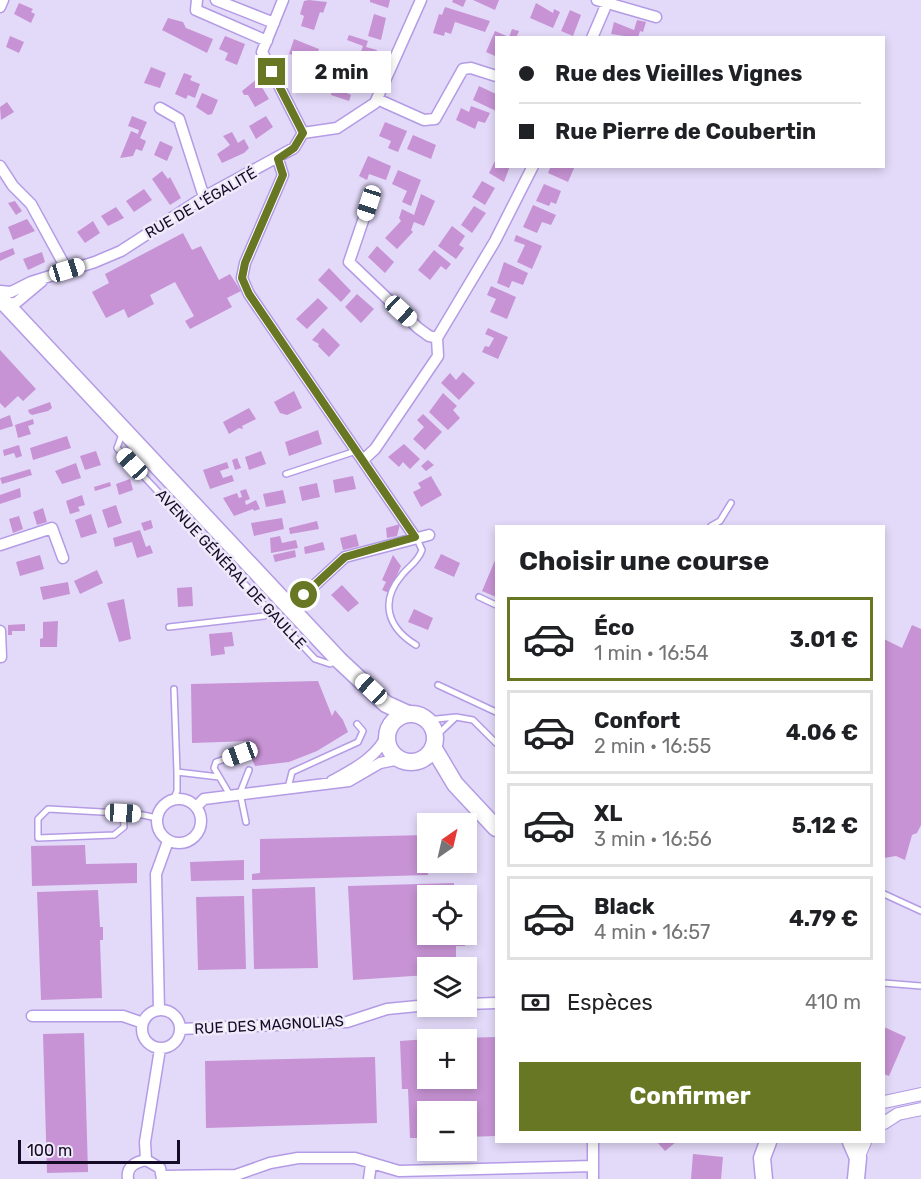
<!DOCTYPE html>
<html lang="fr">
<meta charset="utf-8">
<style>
:root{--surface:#fff;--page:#f6f6f6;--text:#202124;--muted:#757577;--line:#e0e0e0;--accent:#687724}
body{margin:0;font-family:Rubik,sans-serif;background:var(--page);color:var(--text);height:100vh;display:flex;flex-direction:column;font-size:22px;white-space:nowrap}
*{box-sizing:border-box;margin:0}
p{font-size:20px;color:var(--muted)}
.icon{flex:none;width:33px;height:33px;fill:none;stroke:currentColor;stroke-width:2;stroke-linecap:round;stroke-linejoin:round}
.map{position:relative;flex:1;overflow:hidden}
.drawer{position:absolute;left:495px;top:525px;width:390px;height:618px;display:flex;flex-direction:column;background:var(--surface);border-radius:0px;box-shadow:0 3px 9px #0003}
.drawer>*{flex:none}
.guide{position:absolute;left:495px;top:36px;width:390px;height:132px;border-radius:0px;box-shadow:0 3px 9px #0003;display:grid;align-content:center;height:132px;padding:0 24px;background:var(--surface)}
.needle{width:39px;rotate:34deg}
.controls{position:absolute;left:417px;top:813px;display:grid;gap:12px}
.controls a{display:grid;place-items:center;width:60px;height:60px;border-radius:0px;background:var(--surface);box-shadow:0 3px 9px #0003;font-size:30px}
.scale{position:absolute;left:18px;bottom:15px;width:162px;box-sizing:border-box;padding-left:6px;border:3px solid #160b26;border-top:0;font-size:16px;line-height:21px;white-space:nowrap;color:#160b26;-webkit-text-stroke:4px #efeafa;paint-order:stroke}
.end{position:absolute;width:27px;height:27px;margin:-14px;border:8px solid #687724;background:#fff;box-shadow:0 0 0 3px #fff}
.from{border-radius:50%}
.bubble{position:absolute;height:42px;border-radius:0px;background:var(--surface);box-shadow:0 3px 9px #0003;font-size:20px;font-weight:700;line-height:42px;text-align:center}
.car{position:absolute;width:18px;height:36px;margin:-18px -9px;border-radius:8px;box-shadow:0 0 4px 2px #0007;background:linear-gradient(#fff 24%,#345 0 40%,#fff 0 76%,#345 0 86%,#fff 0)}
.guide b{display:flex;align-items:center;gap:21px;height:57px;font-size:22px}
.guide b+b{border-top:2px solid var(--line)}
.guide i{width:15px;height:15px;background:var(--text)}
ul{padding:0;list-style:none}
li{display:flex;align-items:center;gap:18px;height:84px;margin:0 12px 9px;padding:0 12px;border:3px solid var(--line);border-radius:0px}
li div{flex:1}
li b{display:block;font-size:22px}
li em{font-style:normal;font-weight:700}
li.current{border-color:var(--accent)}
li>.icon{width:54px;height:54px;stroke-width:1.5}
h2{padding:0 24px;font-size:27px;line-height:72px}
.pay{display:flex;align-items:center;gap:15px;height:66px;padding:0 24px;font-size:22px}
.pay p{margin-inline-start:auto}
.button{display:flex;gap:12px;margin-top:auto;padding:12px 24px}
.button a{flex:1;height:69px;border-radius:0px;background:var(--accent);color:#fff;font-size:24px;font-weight:700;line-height:69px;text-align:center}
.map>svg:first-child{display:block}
.building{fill:#c793d4}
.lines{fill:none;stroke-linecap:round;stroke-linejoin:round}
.service-casing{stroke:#b49be5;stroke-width:8}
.minor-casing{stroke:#b49be5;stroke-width:13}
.tertiary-casing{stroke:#b49be5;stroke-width:14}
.primary-casing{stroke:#b49be5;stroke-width:19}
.service{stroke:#fff;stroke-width:5}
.minor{stroke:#fff;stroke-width:10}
.tertiary{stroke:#fff;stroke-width:12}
.primary{stroke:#fff;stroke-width:16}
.route{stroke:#687724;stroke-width:8}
.labels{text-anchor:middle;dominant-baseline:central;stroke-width:5;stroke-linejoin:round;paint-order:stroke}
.street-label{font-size:15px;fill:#160b26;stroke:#efeafa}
</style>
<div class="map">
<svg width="921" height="1179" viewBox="0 0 921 1179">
<rect width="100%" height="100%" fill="#e3daf9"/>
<path class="building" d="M309,0L327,2L323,13L320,12L314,30L301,26L304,16L300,14L304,1Z
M370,0H390L388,8L370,2Z
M453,0H466L463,7L452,2Z
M473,0H499L495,10Z
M19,3L33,9L31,12L35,14L31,23L14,14Z
M536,3L553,13L554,9L560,12L553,28L530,18Z
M445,7L490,21L485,32L455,22L451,34L445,32L444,36L433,33L439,14L442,15Z
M570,10L581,15L573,36L561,31Z
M374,14L386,18L381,40L368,36Z
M168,18L183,22L186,28L213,39L207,53L162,30Z
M637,20L646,22L643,32L640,31L638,38L611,34L614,22L634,30Z
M512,29L519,31L516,38H496L495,56L486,52L495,31L509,37Z
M349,35L368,41L366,47L377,50L371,68L357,63L363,46L347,40Z
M10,36L24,42L19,53L6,47Z
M225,36L245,44L237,65L225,60L228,53L219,49Z
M294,39L319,49L317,58L311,56L308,66L298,63L300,57L289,54Z
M151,67L166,73L160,88L144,83Z
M347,69L363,74L360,83L353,81L352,85L349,84L347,93L351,95L349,101L331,95L332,86L325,84L329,74L345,76Z
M184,73L192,76L190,80L200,84L195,98L188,95L186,99L175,94Z
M257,79L269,99L255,107L248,95H244L242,91Z
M479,86L496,94V111L473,100Z
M202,93L218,100L212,114L208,115L196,107Z
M7,102L14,112L1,120L0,107Z
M471,106L490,113L485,123L478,121L475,129L456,120L461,108L469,112Z
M132,116L147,122L140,138L146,141L142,151L136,149L133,156L120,158L131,131L138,134L139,130L128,126Z
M266,116L273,127L256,139L249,126Z
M385,122L407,131L398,152L388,148L391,141L379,136Z
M232,132L238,143L244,139L249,148L244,153L222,163L217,154L230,145L223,136Z
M413,135L436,145L431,159L407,149Z
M160,141L173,147L167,161L154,155Z
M368,156L391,166L386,180L369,174L367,180L359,176Z
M496,159V166H510L504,182L489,173Z
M551,166H575L568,182L548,173Z
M398,170L421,180L411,206L402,202L407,191L392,184Z
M162,171L168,179L170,177L181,198L170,205L152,179Z
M482,181L495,188L485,205L472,197Z
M544,184L561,191L556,204L551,202L549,206L536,201Z
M144,189L152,200L134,212L126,201Z
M421,194L435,201L424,226L414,222L411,230L413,232L397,249L385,238L401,221L399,218L402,209L414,215Z
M15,201L22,211L16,215L8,203Z
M533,205L556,215L551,225L542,222L537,233L523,227Z
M474,206L486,213L472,233L461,225Z
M116,207L124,218L108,226L101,216Z
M27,219L35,231L13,240L8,227Z
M93,221L100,233L85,243L77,232Z
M452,226L465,236L459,245L464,248L456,259L438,246Z
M183,233L192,250L201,246L219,280L230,274L241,291L227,298L232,307L190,329L185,321L194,316L175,282L150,295L154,304L128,318L124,309L106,318L92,292L109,283L105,274Z
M516,235L542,246L532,269L517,262L525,245L514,241Z
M377,246L394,262L385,273L368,257Z
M13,248L15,254L0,261V253Z
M434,250L451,264L446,270L441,266L430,280L418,270Z
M42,252L45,262L28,270L23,259Z
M504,262L528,273L523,285L512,281L509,288L497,283Z
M329,268L351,291L341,302L318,280Z
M491,286L516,297L507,319L490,312L496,299L487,295Z
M357,294L374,309L361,323L345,307Z
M318,298L328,308L307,329L296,319Z
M323,328L340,345L329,357L318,346L319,344L312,340Z
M488,328L508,337L498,359L482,352L485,346L489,347L494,338L485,334Z
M0,350L36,389L23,401L18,396L5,408L0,403Z
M463,372L475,383L459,400L441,383L450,373L456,380Z
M294,391L302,408L287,415L280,413L274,402Z
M443,393L457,406L453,410L460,418L448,430L429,412Z
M50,402L52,408L48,411L32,415L29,413L28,410Z
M249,408L256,419L242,426L243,429L239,428L229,434L223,422Z
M423,414L442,432L425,450L413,439L424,427L417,420Z
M10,415L13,426L0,430V419Z
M33,419L34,424L28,426L31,434L18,438L15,425Z
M318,430L322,444L289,456L285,442Z
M67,436L71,448L33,460L30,448Z
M404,444L420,459L410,469L403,462L399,467L388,457Z
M19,445L22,456L16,458L14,453L4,456L3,450Z
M96,451L101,465L85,470L80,456Z
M261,451L266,464L249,470L245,457Z
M237,458L241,468L235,470L232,460Z
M428,460L434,465L426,471L421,466Z
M227,462L229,468L220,471L223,478L232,475L234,481L210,489L203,470Z
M76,463L81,478L62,484L55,471Z
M30,469L32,475L2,484L0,478Z
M353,476L356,489L335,493L333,480Z
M431,476L442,495L421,507L413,492L421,488L418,483Z
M130,479L133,490L119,495L116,484Z
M110,482L111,486L95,491L94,487Z
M317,483L320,497L302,501L299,487Z
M20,488L21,497L0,504V495Z
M246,489L250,499L245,501L246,505L256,500L260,509L254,511L253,509L234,516L223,498L237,493L239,498L242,497L240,491Z
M283,490L286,503L266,507L263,494Z
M82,495L85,505L78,507L80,511L70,514L66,501Z
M116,505L122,523L108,528L102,510Z
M43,508L47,522L37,525L33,512Z
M91,514L97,533L81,538L75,520Z
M19,516L23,529L13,533L9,519Z
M282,518L284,529L254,536L251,523Z
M151,520L153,528L144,531L141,523Z
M317,521L319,529L290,534L289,528Z
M400,524L397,536L387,538L386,528Z
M140,530L146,547L150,545L153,553L137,558L132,542L115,547L113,538Z
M356,534L359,546L343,550L340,538Z
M280,536L282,543L296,540L298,548L271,553L270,538Z
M323,542L325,550L305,554L304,547Z
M295,550L296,557L275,562L273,555Z
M441,554L460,563L454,577L434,568Z
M40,555L44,569L20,576L16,562Z
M393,555L401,566L389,593L382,590L386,582L382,580Z
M496,558V597L482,591Z
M97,570L103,583L80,594L74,581Z
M68,582L70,594L43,600L40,587Z
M342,585L359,603L348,612L331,595Z
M192,587L193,606L178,607L177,588Z
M124,599L131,639L119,642L107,603Z
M414,609L433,618L428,630L408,622Z
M58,621L57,647H40V639L43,638V622Z
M25,624V631H12V635H8V625Z
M912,625L921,629V825L917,833L912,835L905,860L896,856L884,858V639L902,648Z
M232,632L234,646L224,647L225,654L211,656L209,634Z
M318,681L332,716L335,710L343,720L348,732L317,751L289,762L255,766L250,755L256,753L251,741L192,743L191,684Z
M426,835L428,875L252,880V874L260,873V839Z
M85,845L86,864L137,863V883L32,886L31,846Z
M244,860V880L191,881L190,862Z
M454,883V896H428V934H465V946H456V968H428V975L353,980L348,886Z
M315,887L318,968L254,969L252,889Z
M98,890L100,927H103V940H100L102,998L41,1000L37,892Z
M244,896L246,969L198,970L196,897Z
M884,1027L906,1037L889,1076L884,1074Z
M84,1033L88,1172L47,1173L43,1034Z
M496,1037V1136L466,1137V1112H428V1138H410L408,1089H402L400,1041L428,1039V1078H466V1040L460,1038Z
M375,1057L377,1123L206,1128L205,1061Z
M657,1142H676L665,1151Z
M693,1154L723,1157L721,1179H691Z"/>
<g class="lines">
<g class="service-casing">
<path id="service" d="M122,434L117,448L315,659L330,664L336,661
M286,474L356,451
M711,526L720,521L731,503
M479,597L496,605
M169,627L264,616L271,612
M416,645C388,628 379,602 402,575C409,566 418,562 422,550L417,539
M438,685L496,712
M174,689L177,772L219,777
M456,717L473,720L496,743
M427,720L456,717L435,737
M288,788L292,772L358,742L363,731L357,724
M230,795L214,768L216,762L240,754
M173,800L177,791V772
M123,813L124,827L114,835L38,838V819L48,809L138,814L157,818
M246,822L240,793L249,770
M884,894L921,911
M884,983L921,986"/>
</g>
<g class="minor-casing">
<path id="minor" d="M197,0L196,10L267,41
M216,0L274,23
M283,0L262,52L303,133
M597,0L656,17
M0,7L3,0
M592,38L607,3
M377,99L424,120L435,119L463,69L471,68L496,76
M160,108L179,119L204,197
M278,159L283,175L245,263L242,278L249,294L415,537
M0,166L13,186L31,204L67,270
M369,203L349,262L418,328L429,336L437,338
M0,291L11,292L31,282L95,262L121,251L204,197L294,148L303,133L337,128L375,103L421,0
M3,306L17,302L42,281
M437,338L495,241L533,166
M363,460L375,449L438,356L437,338
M0,545L52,528L63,558
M290,608L345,557L429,535
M0,631L1,657
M332,781C354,769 378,757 388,733
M157 821a22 22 0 1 1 44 0a22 22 0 1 1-44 0Z
M196,807L204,799L349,781L380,763L400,759
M466,1004L496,1003
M159,1010L156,874L168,841
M142 1029a19 19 0 1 1 38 0a19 19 0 1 1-38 0Z
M32,1016H123L143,1023
M180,1029L347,1022L387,1009L428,1005
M593,1142V1179
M146,1160L145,1142L160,1049
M162,1176L236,1175L270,1163L298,1158H355L399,1171L593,1166
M128,1179C126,1167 135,1162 146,1160L160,1168L162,1179
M369,1179L371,1164"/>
</g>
<g class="tertiary-casing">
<path id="tertiary" d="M884,1102L921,1094
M884,1123L898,1114L921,1109
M858,1158L865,1142"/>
</g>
<g class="primary-casing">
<path id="primary" d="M0,298L339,660L386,704L408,714
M387 738a24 24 0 1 1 48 0a24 24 0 1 1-48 0Z
M433,747L455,784L496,828
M851,1142L858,1158L856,1179
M764,1179L762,1158L768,1142"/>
</g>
<use href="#service" class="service"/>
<use href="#minor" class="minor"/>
<use href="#tertiary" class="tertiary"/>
<use href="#primary" class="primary"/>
</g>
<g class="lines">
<path class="route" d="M272,72L303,133L294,148L278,159L283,175L245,263L242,278L249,294L415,537L345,557L304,595"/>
</g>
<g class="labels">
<g class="street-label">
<text transform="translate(201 203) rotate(-30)">RUE DE L'ÉGALITÉ</text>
<text transform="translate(231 569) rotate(47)">AVENUE GÉNÉRAL DE GAULLE</text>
<text transform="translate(269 1025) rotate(-3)">RUE DES MAGNOLIAS</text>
</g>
</g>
</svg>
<div class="controls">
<a><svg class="needle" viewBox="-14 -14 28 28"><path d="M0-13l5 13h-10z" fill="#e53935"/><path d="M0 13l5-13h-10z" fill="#757577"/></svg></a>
<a><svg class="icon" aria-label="locate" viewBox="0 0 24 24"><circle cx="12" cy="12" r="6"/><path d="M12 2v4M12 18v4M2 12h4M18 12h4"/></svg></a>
<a><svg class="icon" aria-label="layers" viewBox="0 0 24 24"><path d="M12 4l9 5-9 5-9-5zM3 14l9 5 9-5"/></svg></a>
<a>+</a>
<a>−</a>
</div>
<div class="scale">100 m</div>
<i class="end from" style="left:304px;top:595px"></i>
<i class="end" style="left:272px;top:72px"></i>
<div class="bubble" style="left:292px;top:51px;width:99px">2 min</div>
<i class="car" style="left:369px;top:203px;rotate:198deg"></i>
<i class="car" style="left:67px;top:270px;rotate:73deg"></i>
<i class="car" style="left:401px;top:311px;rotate:133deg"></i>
<i class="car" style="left:132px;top:464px;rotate:317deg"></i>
<i class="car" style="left:371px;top:689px;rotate:313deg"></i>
<i class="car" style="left:240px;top:754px;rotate:250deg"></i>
<i class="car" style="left:123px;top:813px;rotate:93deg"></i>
<div class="guide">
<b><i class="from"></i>Rue des Vieilles Vignes</b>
<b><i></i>Rue Pierre de Coubertin</b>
</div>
<section class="drawer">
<h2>Choisir une course</h2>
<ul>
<li class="current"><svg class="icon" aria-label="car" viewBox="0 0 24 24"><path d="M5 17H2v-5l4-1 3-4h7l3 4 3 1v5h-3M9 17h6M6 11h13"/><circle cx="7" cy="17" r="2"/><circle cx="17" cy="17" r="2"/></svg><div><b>Éco</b><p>1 min · 16:54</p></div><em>3.01 €</em></li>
<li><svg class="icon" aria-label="car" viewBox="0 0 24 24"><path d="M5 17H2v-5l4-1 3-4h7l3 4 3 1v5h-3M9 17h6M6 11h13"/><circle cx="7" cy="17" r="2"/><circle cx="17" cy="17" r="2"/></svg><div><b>Confort</b><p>2 min · 16:55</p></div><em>4.06 €</em></li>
<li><svg class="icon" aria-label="car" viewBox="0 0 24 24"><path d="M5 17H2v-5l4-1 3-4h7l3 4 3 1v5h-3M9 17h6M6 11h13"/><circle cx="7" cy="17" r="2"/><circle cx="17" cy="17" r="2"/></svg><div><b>XL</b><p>3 min · 16:56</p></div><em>5.12 €</em></li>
<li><svg class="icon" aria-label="car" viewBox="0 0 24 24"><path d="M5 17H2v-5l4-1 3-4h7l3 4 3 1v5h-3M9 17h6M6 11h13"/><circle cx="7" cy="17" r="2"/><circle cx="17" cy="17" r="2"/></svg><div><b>Black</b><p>4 min · 16:57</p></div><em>4.79 €</em></li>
</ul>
<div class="pay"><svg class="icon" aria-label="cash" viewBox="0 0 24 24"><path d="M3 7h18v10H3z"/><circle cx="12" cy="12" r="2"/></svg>Espèces<p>410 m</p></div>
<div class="button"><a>Confirmer</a></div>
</section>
</div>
